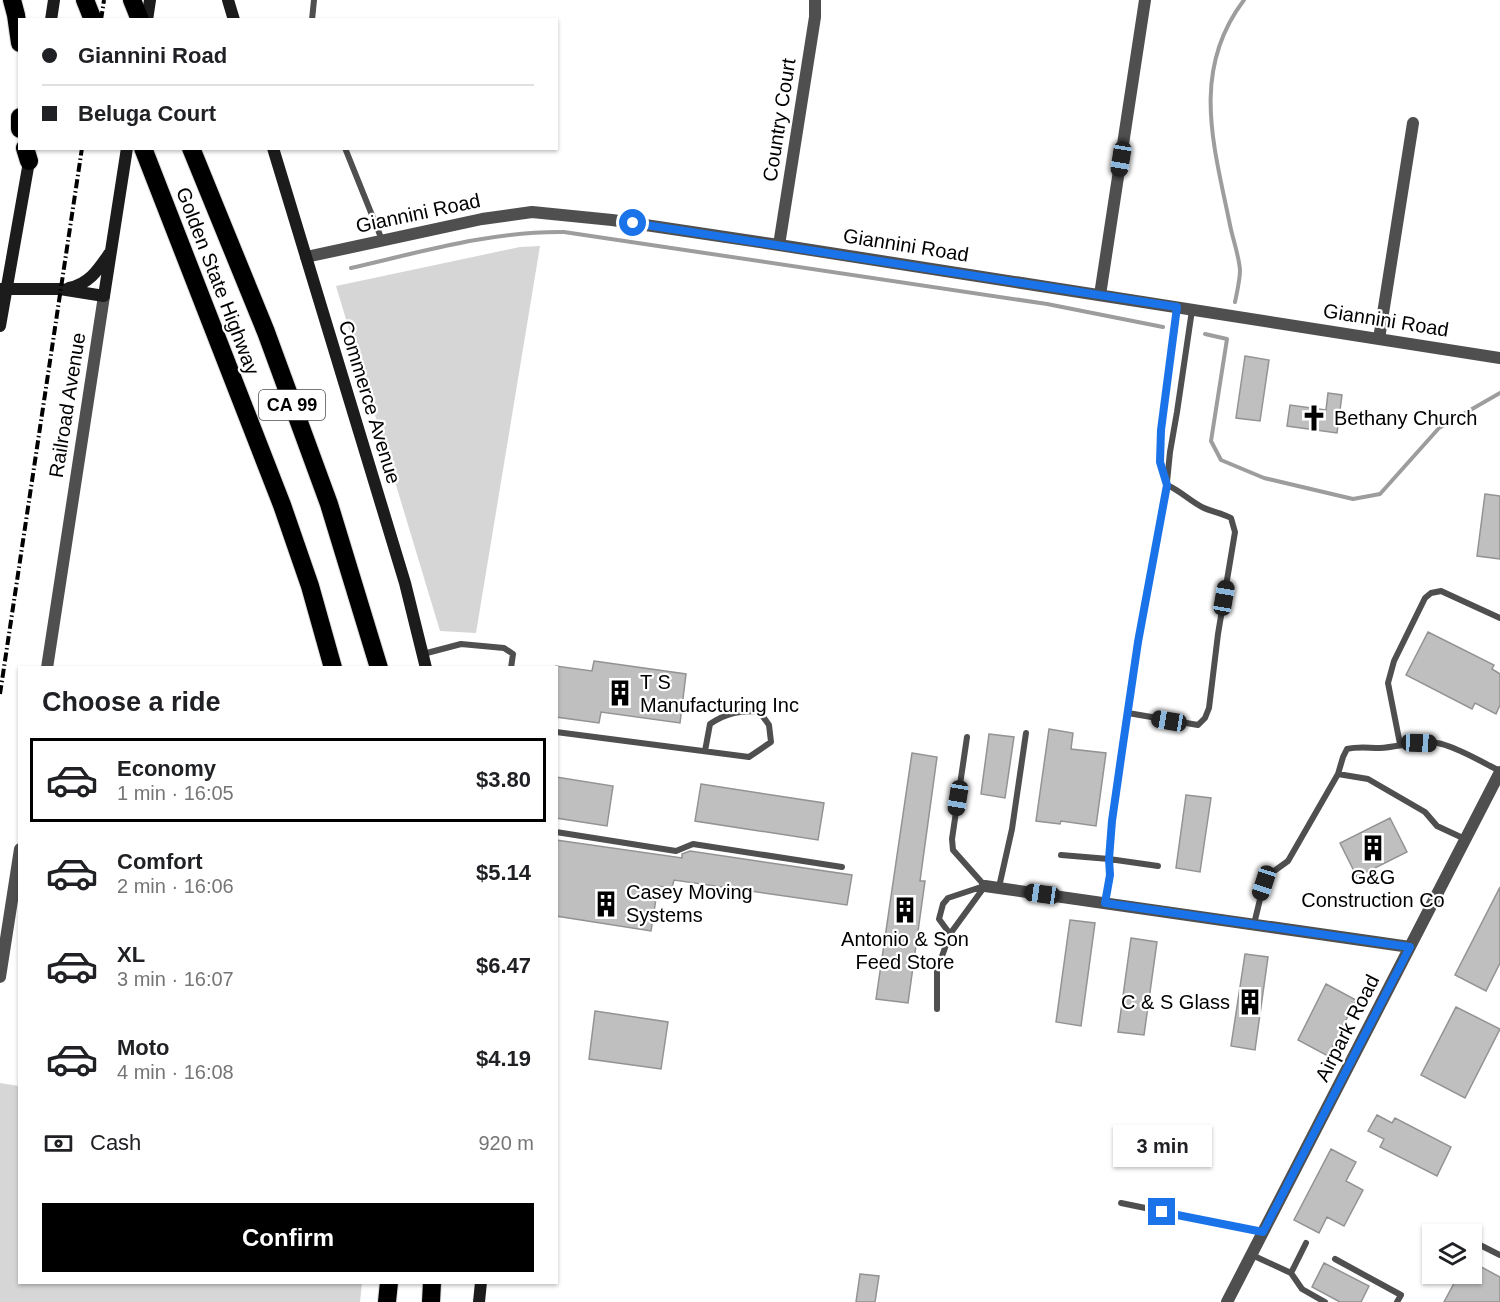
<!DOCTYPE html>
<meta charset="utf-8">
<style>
:root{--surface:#fff;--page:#f6f6f6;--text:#202124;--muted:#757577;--line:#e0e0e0;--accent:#000}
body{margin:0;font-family:Arial,sans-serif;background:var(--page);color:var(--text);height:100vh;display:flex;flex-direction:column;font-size:22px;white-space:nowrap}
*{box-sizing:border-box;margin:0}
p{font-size:20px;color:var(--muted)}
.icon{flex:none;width:33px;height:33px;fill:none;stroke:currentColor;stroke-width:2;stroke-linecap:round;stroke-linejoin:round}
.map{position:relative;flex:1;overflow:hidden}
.panel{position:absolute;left:18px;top:666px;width:540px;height:618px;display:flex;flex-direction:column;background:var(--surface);border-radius:0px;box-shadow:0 2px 4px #0004}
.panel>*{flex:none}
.top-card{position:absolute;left:18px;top:18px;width:540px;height:132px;border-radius:0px;box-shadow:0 2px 4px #0004;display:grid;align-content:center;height:132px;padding:0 24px;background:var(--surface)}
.tools{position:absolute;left:1422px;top:1224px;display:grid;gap:12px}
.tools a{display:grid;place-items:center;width:60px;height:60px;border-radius:0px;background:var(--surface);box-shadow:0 2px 4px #0004;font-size:30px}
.end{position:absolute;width:27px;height:27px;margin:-14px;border:8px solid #1a73e8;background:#fff;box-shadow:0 0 0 3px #fff}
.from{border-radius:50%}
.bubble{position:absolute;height:42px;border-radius:0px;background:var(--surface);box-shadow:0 2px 4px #0004;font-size:20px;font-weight:600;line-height:42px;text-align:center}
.car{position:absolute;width:18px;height:36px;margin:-18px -9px;border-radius:8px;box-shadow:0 0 4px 2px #0007;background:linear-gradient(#222 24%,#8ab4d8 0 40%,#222 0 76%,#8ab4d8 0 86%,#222 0)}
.top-card b{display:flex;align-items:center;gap:21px;height:57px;font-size:22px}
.top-card b+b{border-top:2px solid var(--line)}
.top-card i{width:15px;height:15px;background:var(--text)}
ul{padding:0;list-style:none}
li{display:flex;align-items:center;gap:18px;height:84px;margin:0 12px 9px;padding:0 12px;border:3px solid transparent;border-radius:0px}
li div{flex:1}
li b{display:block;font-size:22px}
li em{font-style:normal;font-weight:600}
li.current{border-color:var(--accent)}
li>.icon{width:54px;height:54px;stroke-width:1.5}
h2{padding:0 24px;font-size:27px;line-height:72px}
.pay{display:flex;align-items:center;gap:15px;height:66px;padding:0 24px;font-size:22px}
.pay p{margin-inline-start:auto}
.button{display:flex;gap:12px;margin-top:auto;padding:12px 24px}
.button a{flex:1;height:69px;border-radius:0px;background:var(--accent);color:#fff;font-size:24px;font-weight:600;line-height:69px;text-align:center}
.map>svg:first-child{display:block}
.green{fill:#d6d6d6}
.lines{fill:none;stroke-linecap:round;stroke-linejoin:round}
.stream{stroke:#9d9d9d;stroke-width:4}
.building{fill:#bfbfbf;stroke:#939393;stroke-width:1.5}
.highway-casing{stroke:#dbdbdb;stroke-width:20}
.lane{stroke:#4f4f4f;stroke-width:6}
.street{stroke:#4f4f4f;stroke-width:12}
.secondary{stroke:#1c1c1c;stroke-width:12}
.highway{stroke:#000;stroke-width:18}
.rail{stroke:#000;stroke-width:4;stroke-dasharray:9 3 1.5 3;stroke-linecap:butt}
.route{stroke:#1a73e8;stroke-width:8}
.labels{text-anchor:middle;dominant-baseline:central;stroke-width:4.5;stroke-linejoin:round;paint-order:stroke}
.shield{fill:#fff;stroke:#4c4c4c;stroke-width:1.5}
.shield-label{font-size:18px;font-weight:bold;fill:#000}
.street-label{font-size:20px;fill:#000;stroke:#fff}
.poi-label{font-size:20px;fill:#000;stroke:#fff;text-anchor:start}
</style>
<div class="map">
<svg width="1500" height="1302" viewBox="0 0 1500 1302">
<rect width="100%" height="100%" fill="#fff"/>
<path class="green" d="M540,246L476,633L440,631L336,286L520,247Z
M0,1083L19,1086L20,1282L362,1283L360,1302H0Z"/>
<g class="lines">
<path class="stream" d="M351,268C421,252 492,231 564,232L1047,304L1163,327
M1235,302C1237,292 1240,280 1240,270C1239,256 1233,240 1230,225C1214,146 1190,71 1244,0
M1205,334L1227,339L1211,441L1221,460L1264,478L1353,499L1380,494L1439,428L1500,393"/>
</g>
<path class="building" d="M1245,356L1269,360L1260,421L1236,418Z
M1328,393L1342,395L1337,433L1287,426L1290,405L1326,410Z
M1485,494L1500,496V559L1477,556Z
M1428,632L1494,665L1492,669L1500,674V705L1496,714L1475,703L1472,709L1406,675Z
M594,661L686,674L680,723L601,712L599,723L556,717V666L592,671Z
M1049,729L1073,733L1071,749L1106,753L1096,826L1061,821L1060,824L1036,821Z
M989,734L1014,737L1005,798L981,794Z
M912,753L937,757L920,881H925L908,1003L876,999Z
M556,777L613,786L607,826L556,818Z
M701,784L824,803L818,840L695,821Z
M1186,795L1211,798L1200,872L1176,868Z
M1390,818L1407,852L1357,877L1340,843Z
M556,840L682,858V854L690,851L852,875L847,905L674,880L672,888L658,886L651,931L556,916Z
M1500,887V963L1486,991L1455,975Z
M1070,920L1095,923L1081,1026L1056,1022Z
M1131,938L1157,942L1144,1035L1118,1032Z
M1245,954L1268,957L1255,1050L1231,1046Z
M1326,984L1356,1000L1328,1056L1298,1040Z
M1456,1007L1500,1029L1465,1098L1421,1075Z
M595,1011L668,1022L661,1069L589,1059Z
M1377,1115L1392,1123L1395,1118L1451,1147L1437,1176L1380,1147L1384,1139L1368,1131Z
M1331,1149L1356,1162L1346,1181L1363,1190L1344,1226L1327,1217L1319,1233L1294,1220Z
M1472,1262L1500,1277V1302H1444L1459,1274H1472Z
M1324,1263L1369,1286L1361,1302H1340L1312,1287Z
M860,1274L879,1276L875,1302H856Z"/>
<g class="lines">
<g class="highway-casing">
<path id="highway" d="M12,0L16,15L20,43
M85,0L93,20
M132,0L140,20
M20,117V129
M25,148L29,161
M143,148L282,505L310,586L333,668
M191,148L266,332L329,504L379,668
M387,1302L389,1282
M431,1302L432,1282"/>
</g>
<path class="lane" d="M312,20L314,0
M345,148L382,240
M1167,482L1170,452L1177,412L1192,310
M1167,485L1160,462L1161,430L1177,308
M423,654L461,644L504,648L513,654L511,668
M556,732L749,757L771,742L769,725L759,711C739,711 726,713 710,724L705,751
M967,737L952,839L953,850L985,886
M1400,744L1388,683L1394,661L1425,598L1431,593L1441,591L1500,618
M1338,774L1343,757L1347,749C1359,746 1368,748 1380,748C1401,747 1424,738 1445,745C1464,751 1482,762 1500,771
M556,832L676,851L693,844L842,867
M1061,855L1109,859L1158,866
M999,887L1012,829L1026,733
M1105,903L1110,875L1109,859L1112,821L1122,751L1138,642L1167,485C1181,491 1191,502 1204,508C1213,512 1222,513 1231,518L1235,532L1218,634L1209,708L1205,718L1198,725L1128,713
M1254,924L1264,883L1270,874L1288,861L1338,774L1368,779L1425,812L1437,826L1465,839
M950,934L939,919L943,904L948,898L984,886
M937,1009V970L950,934L985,886
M1121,1203L1262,1232
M1480,1245L1500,1255
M1252,1255L1291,1273L1302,1289L1325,1302
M1335,1259L1401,1295L1397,1302
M1291,1273L1306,1243"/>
<path class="street" d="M779,245L815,17V0
M306,257L482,219L532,212L612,220L779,245L1500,358
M1100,295L1145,0
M1379,339L1413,123
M47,668L104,296
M985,886L1410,947
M0,977L20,849
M1227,1302L1500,772"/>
<path class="secondary" d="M228,0L234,20
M51,20L54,0
M147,20L150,0
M273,148L405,583L426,668
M69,288C89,284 98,270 109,254
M0,289H60L104,296L127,148
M0,326L30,156
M479,1302L481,1282"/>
<use href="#highway" class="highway"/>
<path class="rail" d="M101,20L104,0
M0,694L82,148"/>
</g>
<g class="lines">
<path class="route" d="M633,223L1177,307L1161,430L1160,462L1167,485L1138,642L1122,751L1112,821L1109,859L1110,875L1105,903L1410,947L1263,1232L1162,1212"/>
</g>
<defs>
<g id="church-bare" transform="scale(2.07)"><path d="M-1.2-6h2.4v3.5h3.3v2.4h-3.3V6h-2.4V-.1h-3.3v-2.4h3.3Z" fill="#000" stroke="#fff" stroke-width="2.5" paint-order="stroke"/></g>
<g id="building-bare" transform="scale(2.07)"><path d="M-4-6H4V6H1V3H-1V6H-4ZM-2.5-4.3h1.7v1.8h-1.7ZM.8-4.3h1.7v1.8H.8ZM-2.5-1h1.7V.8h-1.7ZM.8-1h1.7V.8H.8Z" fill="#000" stroke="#fff" stroke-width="2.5" paint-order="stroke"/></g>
</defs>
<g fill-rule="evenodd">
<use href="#church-bare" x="1314" y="418"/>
<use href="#building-bare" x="620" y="693"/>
<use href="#building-bare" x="1373" y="848"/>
<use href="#building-bare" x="606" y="904"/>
<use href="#building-bare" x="905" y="910"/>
<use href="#building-bare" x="1250" y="1002"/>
</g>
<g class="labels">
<rect class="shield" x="259" y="390" width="66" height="30" rx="4.5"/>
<g class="shield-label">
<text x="292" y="405">CA 99</text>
</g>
<g class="street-label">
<text transform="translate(779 120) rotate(-81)">Country Court</text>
<text transform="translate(418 213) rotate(-12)">Giannini Road</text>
<text transform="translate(906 245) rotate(9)">Giannini Road</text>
<text transform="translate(218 281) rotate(69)">Golden State Highway</text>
<text transform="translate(1386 320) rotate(9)">Giannini Road</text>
<text transform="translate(370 402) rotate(73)">Commerce Avenue</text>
<text transform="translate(67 405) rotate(-81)">Railroad Avenue</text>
<text transform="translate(1347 1028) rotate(-63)">Airpark Road</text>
</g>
<g class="poi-label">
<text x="1334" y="418">Bethany Church</text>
<text x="640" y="682">T S<tspan x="640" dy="23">Manufacturing Inc</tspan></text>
<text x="1373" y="877" text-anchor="middle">G&amp;G<tspan x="1373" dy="23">Construction Co</tspan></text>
<text x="626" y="892">Casey Moving<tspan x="626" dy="23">Systems</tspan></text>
<text x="905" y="939" text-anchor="middle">Antonio &amp; Son<tspan x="905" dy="23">Feed Store</tspan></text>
<text x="1230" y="1002" text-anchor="end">C &amp; S Glass</text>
</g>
</g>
</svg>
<div class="tools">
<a><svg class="icon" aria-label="layers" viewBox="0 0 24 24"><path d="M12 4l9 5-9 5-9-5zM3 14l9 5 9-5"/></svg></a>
</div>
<i class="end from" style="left:633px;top:223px"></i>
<i class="end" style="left:1162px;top:1212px"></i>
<div class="bubble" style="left:1113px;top:1125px;width:99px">3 min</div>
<i class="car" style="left:1121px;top:159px;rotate:189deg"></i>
<i class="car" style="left:1224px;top:598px;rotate:10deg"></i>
<i class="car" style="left:1169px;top:721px;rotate:280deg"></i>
<i class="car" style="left:1419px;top:743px;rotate:92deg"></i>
<i class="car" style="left:958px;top:798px;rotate:189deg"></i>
<i class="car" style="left:1264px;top:883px;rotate:198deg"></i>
<i class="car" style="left:1042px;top:894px;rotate:278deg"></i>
<div class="top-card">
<b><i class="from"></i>Giannini Road</b>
<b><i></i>Beluga Court</b>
</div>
<section class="panel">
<h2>Choose a ride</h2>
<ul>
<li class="current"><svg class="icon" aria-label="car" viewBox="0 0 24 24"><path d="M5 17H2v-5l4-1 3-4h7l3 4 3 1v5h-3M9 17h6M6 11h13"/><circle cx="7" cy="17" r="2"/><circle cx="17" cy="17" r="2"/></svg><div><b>Economy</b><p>1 min · 16:05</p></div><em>$3.80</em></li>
<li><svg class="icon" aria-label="car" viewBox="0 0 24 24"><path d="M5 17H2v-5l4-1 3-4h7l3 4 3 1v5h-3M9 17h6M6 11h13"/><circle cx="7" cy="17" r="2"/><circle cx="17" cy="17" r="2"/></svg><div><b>Comfort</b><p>2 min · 16:06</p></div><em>$5.14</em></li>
<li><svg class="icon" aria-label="car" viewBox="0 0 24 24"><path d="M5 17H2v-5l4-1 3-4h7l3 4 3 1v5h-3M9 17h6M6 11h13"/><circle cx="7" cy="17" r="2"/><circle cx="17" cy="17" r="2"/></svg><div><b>XL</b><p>3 min · 16:07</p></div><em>$6.47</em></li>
<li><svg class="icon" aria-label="car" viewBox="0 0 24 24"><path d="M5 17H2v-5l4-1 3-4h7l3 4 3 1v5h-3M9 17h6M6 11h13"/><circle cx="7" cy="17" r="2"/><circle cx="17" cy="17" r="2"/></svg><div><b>Moto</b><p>4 min · 16:08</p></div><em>$4.19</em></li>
</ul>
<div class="pay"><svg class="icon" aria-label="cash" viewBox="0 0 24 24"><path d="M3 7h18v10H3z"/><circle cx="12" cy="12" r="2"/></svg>Cash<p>920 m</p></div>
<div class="button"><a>Confirm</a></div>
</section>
</div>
